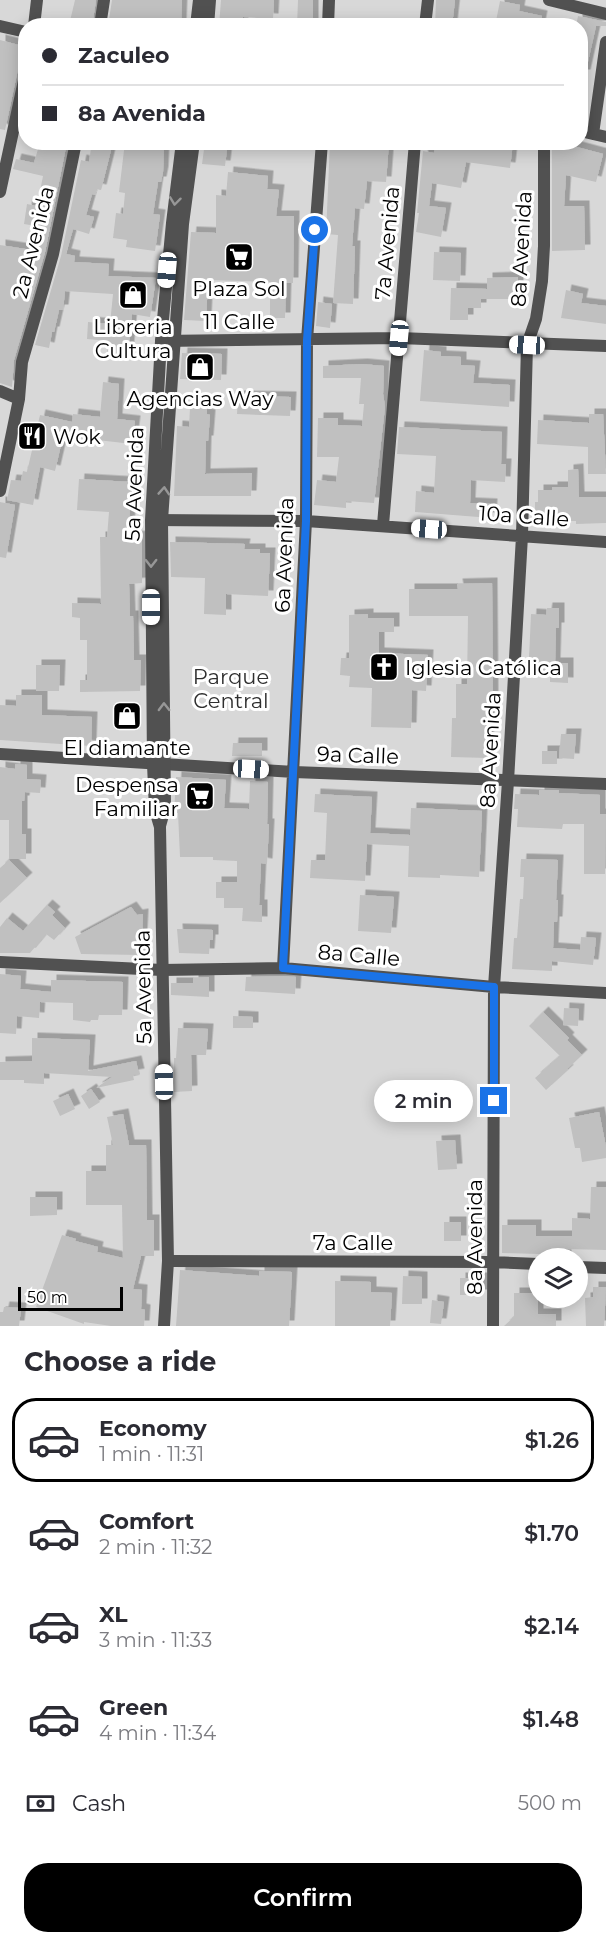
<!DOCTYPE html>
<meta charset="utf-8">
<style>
:root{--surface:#fff;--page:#f2f2f3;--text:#2b2b33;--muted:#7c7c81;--line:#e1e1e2;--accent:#000}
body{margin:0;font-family:Montserrat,sans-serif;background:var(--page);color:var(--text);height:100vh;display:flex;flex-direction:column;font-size:22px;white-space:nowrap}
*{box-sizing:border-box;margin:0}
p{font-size:20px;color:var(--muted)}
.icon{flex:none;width:33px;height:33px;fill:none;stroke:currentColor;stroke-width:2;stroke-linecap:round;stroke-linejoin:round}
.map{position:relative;height:1326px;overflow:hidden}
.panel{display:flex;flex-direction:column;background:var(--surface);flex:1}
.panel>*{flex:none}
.guide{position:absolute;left:18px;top:18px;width:570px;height:132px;border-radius:24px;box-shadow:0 3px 15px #0003;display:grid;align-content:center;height:132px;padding:0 24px;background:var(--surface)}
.fabs{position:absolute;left:528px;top:1248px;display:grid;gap:12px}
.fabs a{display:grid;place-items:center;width:60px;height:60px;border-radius:50%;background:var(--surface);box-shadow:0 3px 15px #0003;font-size:30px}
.scale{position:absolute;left:18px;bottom:15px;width:105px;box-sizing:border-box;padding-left:6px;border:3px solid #000;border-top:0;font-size:16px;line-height:21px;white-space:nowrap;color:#000;-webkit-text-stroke:4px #fff;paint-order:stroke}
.end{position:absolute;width:27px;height:27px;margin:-14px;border:8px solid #1a73e8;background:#fff;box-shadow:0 0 0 3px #fff}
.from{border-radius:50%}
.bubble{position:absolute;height:42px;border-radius:21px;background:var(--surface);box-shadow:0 3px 15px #0003;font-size:20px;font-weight:600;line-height:42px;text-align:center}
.car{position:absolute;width:18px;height:36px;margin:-18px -9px;border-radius:8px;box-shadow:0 0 4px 2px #0007;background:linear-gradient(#fff 24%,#345 0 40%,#fff 0 76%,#345 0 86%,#fff 0)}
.guide b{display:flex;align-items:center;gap:21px;height:57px;font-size:22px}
.guide b+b{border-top:2px solid var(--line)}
.guide i{width:15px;height:15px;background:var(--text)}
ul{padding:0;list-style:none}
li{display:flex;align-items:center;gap:18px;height:84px;margin:0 12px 9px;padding:0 12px;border:3px solid transparent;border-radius:24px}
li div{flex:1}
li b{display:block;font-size:22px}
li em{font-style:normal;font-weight:600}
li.on{border-color:var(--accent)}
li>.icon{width:54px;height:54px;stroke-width:1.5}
h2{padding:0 24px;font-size:27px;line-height:72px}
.pay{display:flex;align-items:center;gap:15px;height:66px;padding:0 24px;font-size:22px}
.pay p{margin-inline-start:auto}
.primary-button{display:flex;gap:12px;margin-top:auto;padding:12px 24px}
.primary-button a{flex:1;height:69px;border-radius:24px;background:var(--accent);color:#fff;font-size:24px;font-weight:600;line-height:69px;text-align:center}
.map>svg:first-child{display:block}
.green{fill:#d8d8d8;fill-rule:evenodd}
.building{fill:#c0c0c0;filter:url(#shadow)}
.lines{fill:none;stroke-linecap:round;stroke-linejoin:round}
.minor{stroke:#515151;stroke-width:12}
.tertiary{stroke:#515151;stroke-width:12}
.oneway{stroke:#979797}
.route{stroke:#1a73e8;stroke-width:8}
.labels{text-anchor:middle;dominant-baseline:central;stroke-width:6;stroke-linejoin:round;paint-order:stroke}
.street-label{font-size:21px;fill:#000;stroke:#fff}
.poi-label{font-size:21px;fill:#000;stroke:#fff}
.park-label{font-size:21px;fill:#2f2f2f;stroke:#fff}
</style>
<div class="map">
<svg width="606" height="1326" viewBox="0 0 606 1326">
<defs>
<filter id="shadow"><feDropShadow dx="5.5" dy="-5.5" stdDeviation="0" flood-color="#0004"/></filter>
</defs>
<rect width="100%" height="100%" fill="#fff"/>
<path class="green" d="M0,0H606V1326H0ZM26,26H580V142H26ZM538,1258H578V1298H538Z"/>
<path class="building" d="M75,0H96L92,26L70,21Z
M112,0H182L181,26H108Z
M221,0H274L273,19L243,17V26H219Z
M298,0H313V26H297Z
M436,0H455L452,26H435Z
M500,1L520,5L519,11L542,16L540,26L516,23V26H495Z
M578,16L606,22V26H596L585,75H580V26H576Z
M0,40L26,47L23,64L18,69L5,130L0,129Z
M40,142H67L45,252L14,360L12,387L0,383V245L38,251L42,227L24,224L27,204L37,206L43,176L13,169L16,159L34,163Z
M92,142H113L101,190L97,189L95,195L92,194L86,215L94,217L89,234L73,229L66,254L75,256L74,262L109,264L108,276L156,278L150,317L132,314L128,355L107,353L108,341L87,339L88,322L110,324L113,294L65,291L63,310H59L54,332H52L49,348L35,345L61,256L81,160L89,162Z
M125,142H141L140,146L164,147L163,172L161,182H158L153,214L160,215L155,251L126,247L127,240L113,238L116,213L123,214L125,193L119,192Z
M205,142H221V148L227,149L225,166L202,164Z
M330,142H389L386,182L367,181L364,209L355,208L352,246H355L353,304L333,303L338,235L326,234Z
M436,142H513L510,168L466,162L461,188L432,183L429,206L446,208L441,237L416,232L419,213H417L423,151L434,153Z
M552,142H573V146L603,154L596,182L566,175L564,206H584L585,250L552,251Z
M228,172L268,176L267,189L279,190L276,216H294L293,283H286L285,318H270V282L208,280L206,321L184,320L191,232L216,233V195L226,196Z
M434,252L461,253L460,281L433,280Z
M518,277V299H481V308H468V320H450L451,288L487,289V278Z
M566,290L583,294L581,303L606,306V324L561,318Z
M318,302L332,304L330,328L316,326Z
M424,350L441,352V356L461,357V365L475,366L473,383L510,385L509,407L420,401Z
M182,353L222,354L221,380L180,379Z
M362,364L384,366L383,394L385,407L374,503L346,501V508L314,505L317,480L336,482L339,457H317L318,418H338V425L362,426L364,404H359L361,378H323V366Z
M103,382L119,384L117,419L135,421L132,444L63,436L55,471L40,467L33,505L7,500L11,480L21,481L23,471L27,472L40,415L72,422L73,414L100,417Z
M238,396L291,397L290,416L237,414Z
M190,408H207V414L210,415L208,441H206L205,474L252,473L251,496H174L177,426L189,427Z
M589,414H603L606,474H588V447L537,444L538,420L589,423Z
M399,427L502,432L501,464H506L505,482L471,480L470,503L492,504L491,518L415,512L416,491L434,493L436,456L397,454Z
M578,469L579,497H606V523L576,524V521H535V502H538V490H552V487H568V470Z
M79,479L131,482L129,537L142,536V583L129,584L130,616H133L134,660H141L140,691L80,692V680H87V640H80V618L72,617V603L101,604L100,537H107L109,512L77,510Z
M0,502L15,505L6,558L0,557Z
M170,542L245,544L244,549H260V553H270L268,596L226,594V615L204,614L205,578L171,577Z
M492,583L493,710H489L488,758L451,757L452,718H456V684H467L468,616H409V589H458L457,584Z
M547,608H559V628H556L555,663H568V683L550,682V673H524V658H529L531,614L546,615Z
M368,614V618H394V632H379V653L428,655L426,691L412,690L411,728L371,727L372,688L349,687L350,676L340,675L341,658H349V615Z
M36,665H60L59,691H36Z
M16,695H42V715L92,717L91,746L0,740V705L16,706Z
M561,734H576L574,759L559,758Z
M233,743H262V756H232Z
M542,751H557V764H542Z
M15,764L27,765V779L41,780L40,793L25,792L24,801H22V834H26V859H9V820H0V767L15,769Z
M176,777L226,780L224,808L249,809L250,781L268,782L267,824H269L267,864L261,863L259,905H262V922L242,921L243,908H224V898H216V882H237V861L213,860V857H180L178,813H174Z
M539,790H559V793L600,795V814H606L605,874H584V824H563L562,829L517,827L518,809H514L515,794L539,795Z
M315,794L372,797L370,833L410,835L411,808L482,811L479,877L440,875V878L408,877L409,846L367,844L365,881L310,878L311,860H325L327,813L314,812Z
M521,859L558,860L556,900H558L557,922H554L553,948L580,950L581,937L596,938L593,965L552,961V971L512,969L514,938H517L520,899H523L524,877H520Z
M9,860L27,878L0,903V868Z
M360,895L394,897L391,933L358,931Z
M47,905L55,912L52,915L65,928L54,940L46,934L30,953H0V927L7,918L23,931Z
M131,907L137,915L143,914L141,955L81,954L75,937Z
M177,929L213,930V940H210L209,954L179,953Z
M0,974L21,976L20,989L51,992V980L123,982L122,1015H99L98,1020H91L90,1022L73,1020V1003L40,1002L39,1018L17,1016L16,1034L0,1033Z
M283,976L296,977L295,994L245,991L246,977Z
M209,977V997L171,995V983H193V978Z
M564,1008L579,1009L578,1026L563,1025Z
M543,1012L569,1038L567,1040L582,1055L567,1069L568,1070L546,1090L535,1078L560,1056L529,1026Z
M233,1016L253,1017V1028H233Z
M178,1028L208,1029L206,1055H191L192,1091L174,1092V1058H176Z
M32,1038L90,1040L88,1071L136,1061L139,1074L133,1075L134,1080L96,1088L112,1077L44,1073V1084L24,1083V1080H0V1062L32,1061Z
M91,1089L100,1102L89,1109L81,1096Z
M68,1094L75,1109L60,1116L53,1101Z
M599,1112L606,1147V1158L582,1162L580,1148H575L569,1118Z
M123,1114L129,1145H146L147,1220H154V1256H141L133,1289L142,1290L141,1309L145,1310L144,1326H111L84,1322V1324L36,1307L62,1235L76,1239L75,1241L98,1247L97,1252L123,1258L122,1205H86V1171H106V1145H113L107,1117Z
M455,1140L457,1169L438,1170L436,1141Z
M591,1187H606V1250L566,1249V1258H544L540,1256V1254L502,1253V1225H536V1236H572V1218L590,1219Z
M30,1197H57V1215L30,1216Z
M444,1222H461V1241H444Z
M180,1270L259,1276V1271L292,1272L289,1326H176Z
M403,1276L422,1277V1304H402Z
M460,1278H482V1295H460Z
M335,1281L371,1282V1292L392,1293L390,1326H335Z
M593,1287H606L604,1326H586L585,1298L593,1297Z
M514,1293H538V1314H556V1326H504L514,1317Z
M432,1300L444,1302L441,1324L430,1323Z
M4,1307L21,1308L19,1326H0V1312H3Z"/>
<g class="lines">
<path class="minor" d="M549,0L606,14
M34,26L37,0
M100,26L104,0
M328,26L329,0
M425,26L428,0
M580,131L606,137
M593,134L606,42
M0,192L26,71
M161,341L399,338L606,346
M0,391L19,399
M0,491L19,399L22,362L53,254L76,142
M152,520L306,521L606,542
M383,525L415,142
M0,754L294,772L606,784
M0,962L162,970L283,968L494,987L606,993
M283,968L306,521L307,340L322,142
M168,1261L493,1262L538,1264
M578,1267L606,1268
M493,1326L494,987L508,781L522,536L527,345L536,319L542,281L544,246V142"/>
<path class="tertiary" d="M0,26L26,32
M196,26L199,0
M208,26L210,0
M160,826L165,808L162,520L183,224L194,142
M164,1326L168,1261L160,827L155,810L153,764L151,520L161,341L172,223L182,142"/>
</g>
<defs><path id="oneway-chevron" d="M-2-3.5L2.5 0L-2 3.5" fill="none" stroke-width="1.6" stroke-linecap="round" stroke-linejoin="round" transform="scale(1.5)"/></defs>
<g class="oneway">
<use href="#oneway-chevron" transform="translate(175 201) rotate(97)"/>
<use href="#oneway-chevron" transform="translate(164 491) rotate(-86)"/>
<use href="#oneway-chevron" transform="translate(151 563) rotate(90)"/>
<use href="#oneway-chevron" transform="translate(164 707) rotate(-91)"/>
</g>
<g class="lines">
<path class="route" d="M315,230L307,340L306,521L283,968L494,987V1101"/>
</g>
<defs>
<g id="supermarket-square" transform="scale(1.5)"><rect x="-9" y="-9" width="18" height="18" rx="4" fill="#000" stroke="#fff"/><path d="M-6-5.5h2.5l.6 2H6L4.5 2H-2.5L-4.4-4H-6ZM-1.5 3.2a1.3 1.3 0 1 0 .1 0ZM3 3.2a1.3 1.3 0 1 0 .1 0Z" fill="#fff"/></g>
<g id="shop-square" transform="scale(1.5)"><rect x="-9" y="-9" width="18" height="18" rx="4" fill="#000" stroke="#fff"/><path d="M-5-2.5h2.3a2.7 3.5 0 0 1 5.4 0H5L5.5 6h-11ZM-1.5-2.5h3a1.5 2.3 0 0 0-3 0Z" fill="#fff"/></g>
<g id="restaurant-square" transform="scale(1.5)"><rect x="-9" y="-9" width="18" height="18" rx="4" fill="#000" stroke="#fff"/><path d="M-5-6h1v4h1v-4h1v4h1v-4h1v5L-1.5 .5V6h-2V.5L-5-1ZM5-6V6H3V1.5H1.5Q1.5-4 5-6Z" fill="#fff"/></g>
<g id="church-square" transform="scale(1.5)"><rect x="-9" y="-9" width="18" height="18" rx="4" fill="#000" stroke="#fff"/><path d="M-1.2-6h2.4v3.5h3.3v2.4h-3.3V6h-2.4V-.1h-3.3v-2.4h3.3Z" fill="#fff"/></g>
</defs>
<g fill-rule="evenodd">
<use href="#supermarket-square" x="239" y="257"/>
<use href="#shop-square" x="133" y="295"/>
<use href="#shop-square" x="200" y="367"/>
<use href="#restaurant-square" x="32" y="436"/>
<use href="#church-square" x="384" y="667"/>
<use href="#shop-square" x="127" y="716"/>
<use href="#supermarket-square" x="200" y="796"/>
</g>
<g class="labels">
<g class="street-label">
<text transform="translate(33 242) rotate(-76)">2a Avenida</text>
<text transform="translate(387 243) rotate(-85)">7a Avenida</text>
<text transform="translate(521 249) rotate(-87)">8a Avenida</text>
<text x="239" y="321">11 Calle</text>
<text transform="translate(134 484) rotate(-88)">5a Avenida</text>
<text transform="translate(524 516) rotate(4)">10a Calle</text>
<text transform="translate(284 555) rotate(-88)">6a Avenida</text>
<text transform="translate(490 750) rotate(-87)">8a Avenida</text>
<text transform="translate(358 755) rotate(2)">9a Calle</text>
<text transform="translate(359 955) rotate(5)">8a Calle</text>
<text transform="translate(143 987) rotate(-91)">5a Avenida</text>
<text transform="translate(474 1237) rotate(-90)">8a Avenida</text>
<text x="353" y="1242">7a Calle</text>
</g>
<g class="poi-label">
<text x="239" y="288">Plaza Sol</text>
<text x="133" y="326">Libreria<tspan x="133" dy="24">Cultura</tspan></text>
<text x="200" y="398">Agencias Way</text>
<text x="53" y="436" text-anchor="start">Wok</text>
<text x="405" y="667" text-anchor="start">Iglesia Católica</text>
<text x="127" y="747">El diamante</text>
<text x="179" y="784" text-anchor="end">Despensa<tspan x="179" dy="24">Familiar</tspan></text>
</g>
<g class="park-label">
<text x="231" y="676">Parque<tspan x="231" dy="24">Central</tspan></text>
</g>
</g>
</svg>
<div class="fabs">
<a><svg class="icon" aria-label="layers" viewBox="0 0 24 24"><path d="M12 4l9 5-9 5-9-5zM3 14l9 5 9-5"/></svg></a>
</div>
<div class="scale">50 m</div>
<i class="end from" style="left:315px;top:230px"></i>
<i class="end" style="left:494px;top:1101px"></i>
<div class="bubble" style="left:374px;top:1080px;width:99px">2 min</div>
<i class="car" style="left:167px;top:270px;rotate:185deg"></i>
<i class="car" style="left:399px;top:338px;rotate:185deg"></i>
<i class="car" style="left:527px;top:345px;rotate:273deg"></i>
<i class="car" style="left:429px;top:529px;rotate:274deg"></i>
<i class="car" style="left:151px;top:607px;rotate:180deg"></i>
<i class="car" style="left:251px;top:769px;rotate:93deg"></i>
<i class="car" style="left:164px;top:1082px;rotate:359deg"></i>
<div class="guide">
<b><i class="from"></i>Zaculeo</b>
<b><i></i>8a Avenida</b>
</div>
</div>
<section class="panel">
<h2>Choose a ride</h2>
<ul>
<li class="on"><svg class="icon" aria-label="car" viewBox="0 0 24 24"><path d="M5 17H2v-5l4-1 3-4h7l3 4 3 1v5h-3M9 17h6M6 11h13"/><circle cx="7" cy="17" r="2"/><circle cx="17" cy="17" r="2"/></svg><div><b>Economy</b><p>1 min · 11:31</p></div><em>$1.26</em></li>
<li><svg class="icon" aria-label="car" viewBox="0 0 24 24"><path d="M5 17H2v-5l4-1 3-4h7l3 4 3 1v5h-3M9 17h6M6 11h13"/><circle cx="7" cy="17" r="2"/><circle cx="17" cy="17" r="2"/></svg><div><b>Comfort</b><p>2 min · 11:32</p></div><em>$1.70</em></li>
<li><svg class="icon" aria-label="car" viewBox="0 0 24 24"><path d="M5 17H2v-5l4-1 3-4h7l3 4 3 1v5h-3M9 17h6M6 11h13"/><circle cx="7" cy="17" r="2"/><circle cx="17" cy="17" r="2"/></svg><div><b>XL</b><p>3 min · 11:33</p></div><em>$2.14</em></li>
<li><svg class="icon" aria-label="car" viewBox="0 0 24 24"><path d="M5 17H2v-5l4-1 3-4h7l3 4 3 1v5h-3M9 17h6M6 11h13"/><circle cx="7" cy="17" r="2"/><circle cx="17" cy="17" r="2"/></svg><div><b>Green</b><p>4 min · 11:34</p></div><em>$1.48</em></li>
</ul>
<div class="pay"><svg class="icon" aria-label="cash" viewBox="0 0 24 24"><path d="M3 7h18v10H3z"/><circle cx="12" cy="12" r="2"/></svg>Cash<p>500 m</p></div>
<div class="primary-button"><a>Confirm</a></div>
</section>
